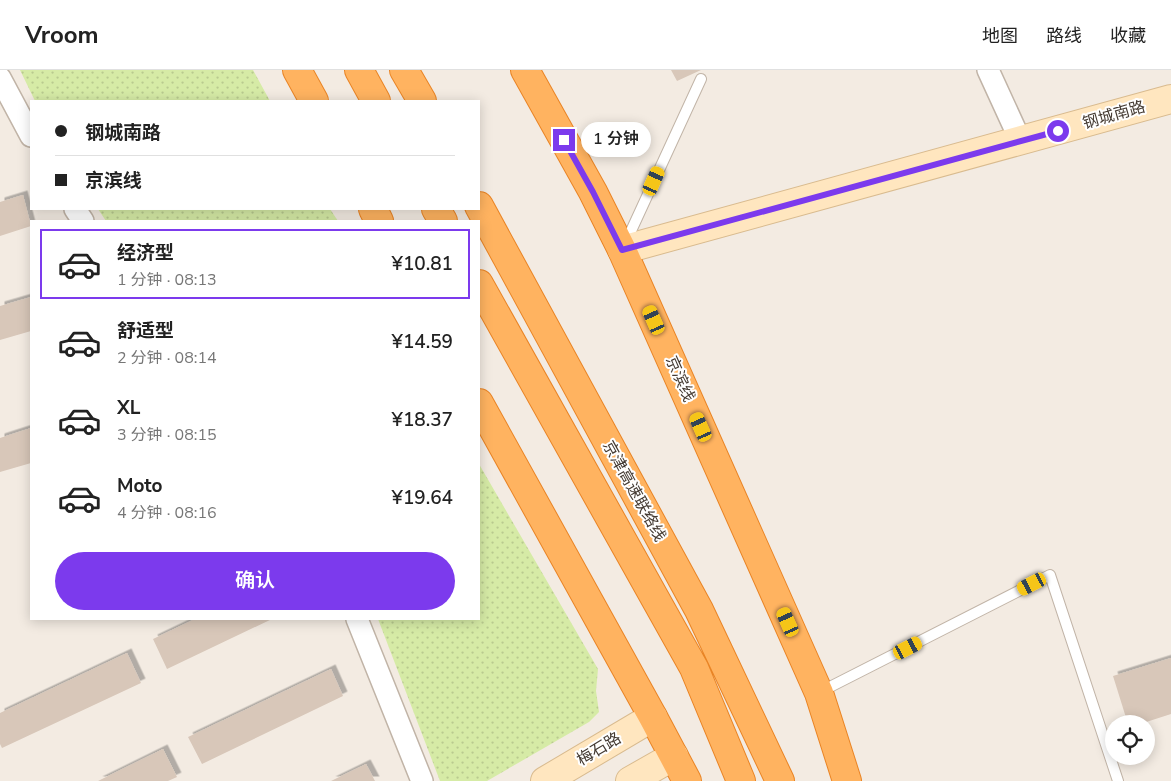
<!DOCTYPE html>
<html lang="zh">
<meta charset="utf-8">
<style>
:root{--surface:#fff;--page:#f6f6f6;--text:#222;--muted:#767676;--line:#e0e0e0;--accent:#7c3aed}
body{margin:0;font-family:"Nunito Sans","Noto Sans SC",sans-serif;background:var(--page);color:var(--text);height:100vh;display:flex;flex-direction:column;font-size:19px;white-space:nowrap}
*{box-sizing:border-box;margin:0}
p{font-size:16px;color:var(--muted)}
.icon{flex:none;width:28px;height:28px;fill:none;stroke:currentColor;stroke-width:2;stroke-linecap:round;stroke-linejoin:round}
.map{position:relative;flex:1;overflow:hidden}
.panel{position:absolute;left:30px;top:150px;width:450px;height:400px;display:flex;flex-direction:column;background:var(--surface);border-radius:0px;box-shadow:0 2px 12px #0003}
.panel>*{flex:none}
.hud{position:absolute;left:30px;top:30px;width:450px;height:110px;border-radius:0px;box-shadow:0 2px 12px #0003;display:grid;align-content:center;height:110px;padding:0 25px;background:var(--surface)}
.buttons{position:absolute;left:1105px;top:645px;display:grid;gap:10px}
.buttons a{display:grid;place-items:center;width:50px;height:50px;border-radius:50%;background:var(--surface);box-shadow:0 2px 12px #0003;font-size:25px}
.end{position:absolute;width:22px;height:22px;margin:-11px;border:6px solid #7c3aed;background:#fff;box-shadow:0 0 0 2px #fff}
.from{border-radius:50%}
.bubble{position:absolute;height:35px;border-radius:18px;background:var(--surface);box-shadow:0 2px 12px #0003;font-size:16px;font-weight:600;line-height:35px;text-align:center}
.car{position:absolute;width:15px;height:30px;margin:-15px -8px;border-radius:6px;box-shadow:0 0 4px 1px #0007;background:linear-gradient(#f5c518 24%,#345 0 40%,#f5c518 0 76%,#345 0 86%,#f5c518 0)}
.hud b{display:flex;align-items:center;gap:18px;height:48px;font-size:19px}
.hud b+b{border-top:1px solid var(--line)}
.hud i{width:12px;height:12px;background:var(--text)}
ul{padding:9px 0 0;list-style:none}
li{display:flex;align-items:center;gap:15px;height:70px;margin:0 10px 8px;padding:0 15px;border:2px solid transparent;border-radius:0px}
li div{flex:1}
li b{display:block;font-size:19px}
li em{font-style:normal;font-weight:600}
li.selected{border-color:var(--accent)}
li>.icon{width:45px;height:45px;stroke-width:1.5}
.button{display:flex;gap:10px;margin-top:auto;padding:10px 25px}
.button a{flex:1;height:58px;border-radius:30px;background:var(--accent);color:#fff;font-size:20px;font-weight:600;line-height:58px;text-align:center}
header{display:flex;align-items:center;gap:30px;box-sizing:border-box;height:70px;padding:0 25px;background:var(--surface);border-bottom:1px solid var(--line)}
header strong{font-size:24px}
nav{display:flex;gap:28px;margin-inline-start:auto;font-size:18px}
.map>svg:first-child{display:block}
.grass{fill:url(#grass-dots)}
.building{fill:#d8c7b9;filter:url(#shadow)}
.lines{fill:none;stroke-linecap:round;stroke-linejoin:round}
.lane-casing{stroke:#c1b4a7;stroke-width:12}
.street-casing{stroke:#c1b4a7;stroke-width:24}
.secondary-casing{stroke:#d9bb8f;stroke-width:30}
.highway-casing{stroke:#e98425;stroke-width:30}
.lane{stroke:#fff;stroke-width:10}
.street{stroke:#fff;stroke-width:21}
.secondary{stroke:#ffe6bf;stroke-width:28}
.highway{stroke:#ffb360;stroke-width:28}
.route{stroke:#7c3aed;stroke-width:6}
.labels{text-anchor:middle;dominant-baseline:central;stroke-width:4;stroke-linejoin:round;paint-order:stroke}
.street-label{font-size:16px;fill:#443a32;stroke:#fff}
</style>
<header>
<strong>Vroom</strong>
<nav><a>地图</a><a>路线</a><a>收藏</a></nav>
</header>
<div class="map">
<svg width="1171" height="711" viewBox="0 0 1171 711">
<defs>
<pattern id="grass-dots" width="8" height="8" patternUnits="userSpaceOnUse" patternTransform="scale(1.25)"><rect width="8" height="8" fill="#d6eba6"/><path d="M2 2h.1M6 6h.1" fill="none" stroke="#b9ca8f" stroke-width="1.8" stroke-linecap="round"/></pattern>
<filter id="shadow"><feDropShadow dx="4.5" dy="-4.5" stdDeviation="0" flood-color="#0004"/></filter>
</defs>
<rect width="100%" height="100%" fill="#f3ebe2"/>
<path class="grass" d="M20,0H253L270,31H35Z
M98,139H330L338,151H106Z
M479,394L598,599L596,621L599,642L589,652L487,711H440L378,549H479Z"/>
<path class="building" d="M671,0H701L677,11Z
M23,125L31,156L0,166V132Z
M31,227V261L0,270V236Z
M31,358V393L0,402V368Z
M195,549H272L167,599L153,569Z
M127,583L141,613L2,678L0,674V643Z
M1171,588V644L1140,654H1128L1113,606Z
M331,599L343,626L202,694L188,667Z
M163,679L177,707L168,711H98Z
M366,694L375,711H331Z"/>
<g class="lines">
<g class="lane-casing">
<path id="lane" d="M625,174L701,9
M820,622L1050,505L1118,711"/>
</g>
<g class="street-casing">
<path id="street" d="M988,0L1021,72
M0,8L31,66
M75,139L83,151
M357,549L422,711"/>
</g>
<g class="secondary-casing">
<path id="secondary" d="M622,180L1171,29
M545,711L653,647
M630,711L674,686"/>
</g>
<g class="highway-casing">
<path id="highway" d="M297,0L314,31
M359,0L376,31
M404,0L422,31
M525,0L593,122L622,180L819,623L847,711
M479,136L699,540L780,711
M373,139L379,151
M436,139L443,151
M479,214L694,598L741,711
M479,333L653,647L687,711"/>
</g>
<use href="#lane" class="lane"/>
<use href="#street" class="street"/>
<use href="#secondary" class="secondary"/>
<use href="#highway" class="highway"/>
</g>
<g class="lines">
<path class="route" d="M564,70L593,122L622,180L1058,61"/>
</g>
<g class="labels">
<g class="street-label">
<text transform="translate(1114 45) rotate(-16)">钢城南路</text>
<text transform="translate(680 309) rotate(66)">京滨线</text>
<text transform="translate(634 421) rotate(61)">京津高速联络线</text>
<text transform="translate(599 679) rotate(-31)">梅石路</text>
</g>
</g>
</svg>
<div class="buttons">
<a><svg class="icon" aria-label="locate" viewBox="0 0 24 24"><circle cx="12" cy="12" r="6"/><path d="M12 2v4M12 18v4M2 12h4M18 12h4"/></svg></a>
</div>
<i class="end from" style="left:1058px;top:61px"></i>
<i class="end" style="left:564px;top:70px"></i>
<div class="bubble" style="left:581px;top:52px;width:70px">1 分钟</div>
<i class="car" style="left:654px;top:111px;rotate:24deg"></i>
<i class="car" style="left:654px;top:250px;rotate:336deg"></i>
<i class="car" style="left:701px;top:357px;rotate:336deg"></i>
<i class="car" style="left:1032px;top:514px;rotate:243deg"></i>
<i class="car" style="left:788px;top:552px;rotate:336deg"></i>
<i class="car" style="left:908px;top:578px;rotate:63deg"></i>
<div class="hud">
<b><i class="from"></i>钢城南路</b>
<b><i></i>京滨线</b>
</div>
<section class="panel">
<ul>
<li class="selected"><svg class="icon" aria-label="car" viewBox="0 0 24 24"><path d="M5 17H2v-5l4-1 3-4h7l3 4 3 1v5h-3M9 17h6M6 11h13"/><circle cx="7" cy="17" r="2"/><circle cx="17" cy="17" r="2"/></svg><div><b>经济型</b><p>1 分钟 · 08:13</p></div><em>¥10.81</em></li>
<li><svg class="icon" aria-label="car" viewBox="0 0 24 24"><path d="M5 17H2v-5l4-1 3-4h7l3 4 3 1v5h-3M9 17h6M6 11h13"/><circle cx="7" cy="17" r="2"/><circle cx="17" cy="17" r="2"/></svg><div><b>舒适型</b><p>2 分钟 · 08:14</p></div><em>¥14.59</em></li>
<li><svg class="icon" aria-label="car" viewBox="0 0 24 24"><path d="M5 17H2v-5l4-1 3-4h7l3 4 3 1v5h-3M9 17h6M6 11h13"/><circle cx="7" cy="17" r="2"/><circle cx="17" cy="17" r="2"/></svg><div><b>XL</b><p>3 分钟 · 08:15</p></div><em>¥18.37</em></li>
<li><svg class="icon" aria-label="car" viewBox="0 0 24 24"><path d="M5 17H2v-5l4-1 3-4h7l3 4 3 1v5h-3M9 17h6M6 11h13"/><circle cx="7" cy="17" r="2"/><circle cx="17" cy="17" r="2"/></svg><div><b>Moto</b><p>4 分钟 · 08:16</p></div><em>¥19.64</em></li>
</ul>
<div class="button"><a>确认</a></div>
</section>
</div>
